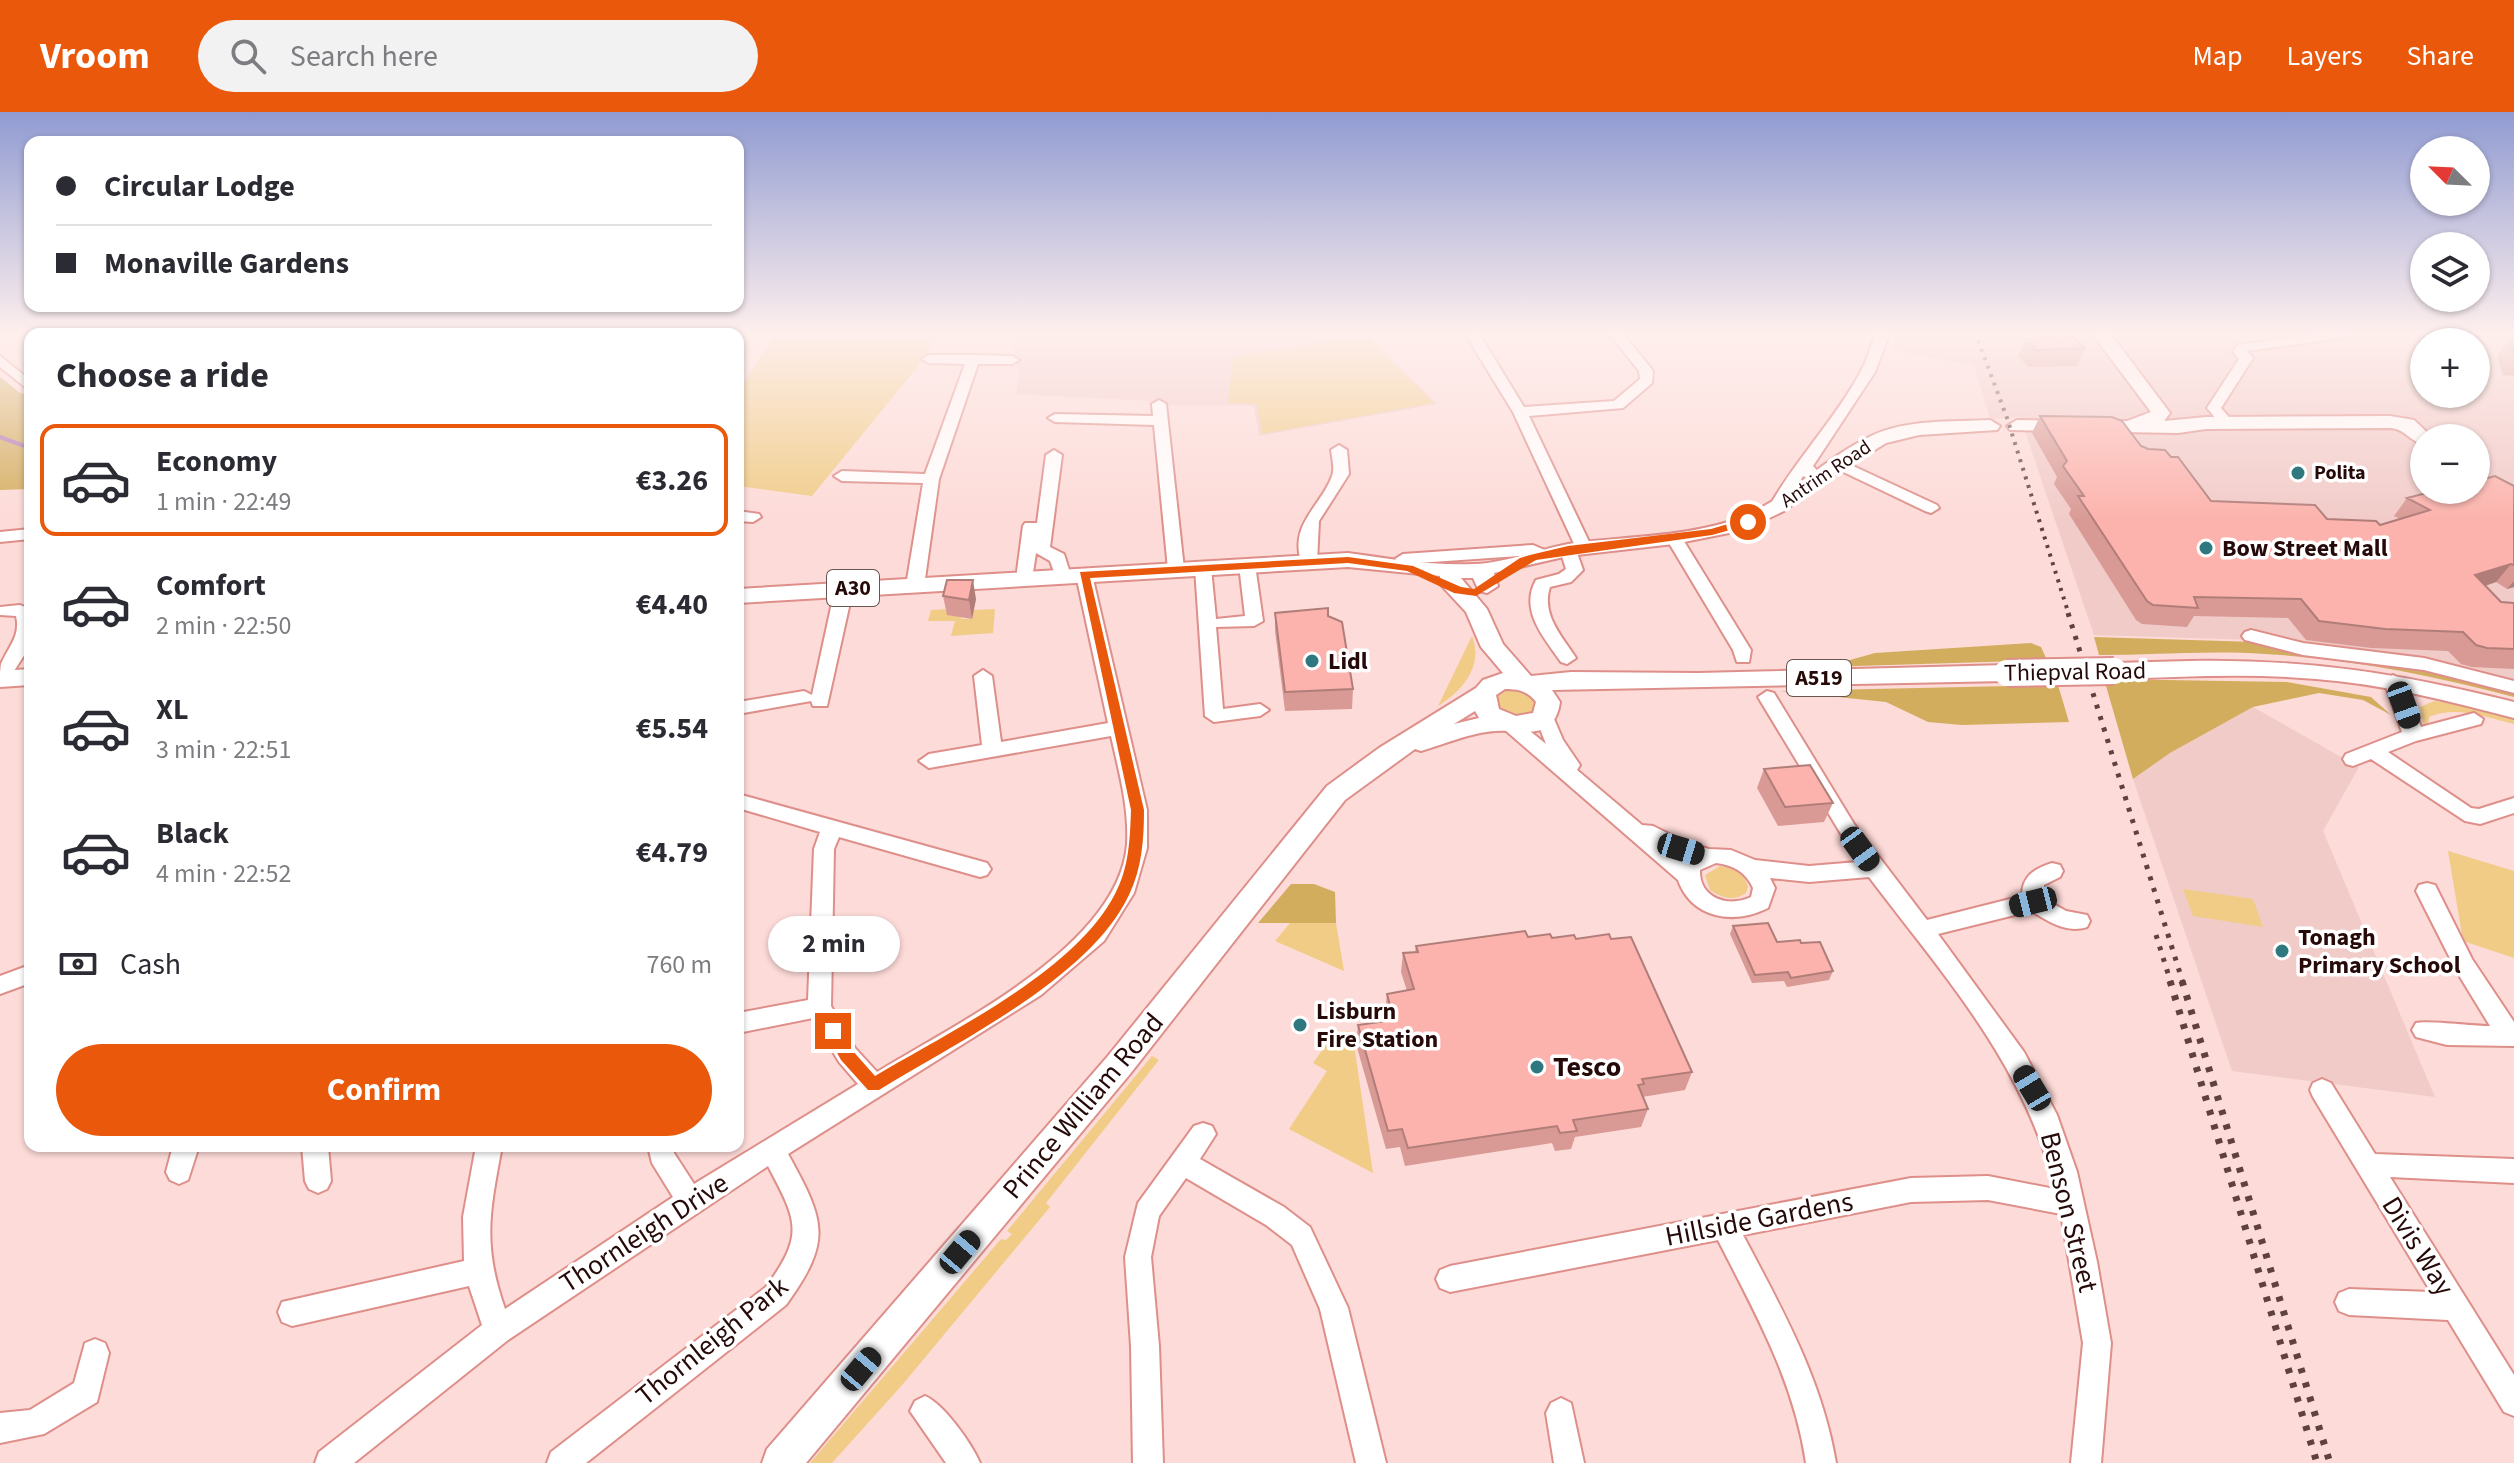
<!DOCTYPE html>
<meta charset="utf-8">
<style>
:root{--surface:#fff;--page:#f2f2f3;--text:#2b2b33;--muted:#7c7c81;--line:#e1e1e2;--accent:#ea580c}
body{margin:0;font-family:"Source Sans 3",sans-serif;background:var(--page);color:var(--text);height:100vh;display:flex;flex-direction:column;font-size:30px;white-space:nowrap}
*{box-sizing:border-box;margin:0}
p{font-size:26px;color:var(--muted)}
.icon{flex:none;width:44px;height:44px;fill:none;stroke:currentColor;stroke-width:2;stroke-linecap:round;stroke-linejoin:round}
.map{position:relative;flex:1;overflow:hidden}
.drawer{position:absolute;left:24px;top:216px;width:720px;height:824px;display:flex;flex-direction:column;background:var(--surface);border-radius:16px;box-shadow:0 2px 6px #0004}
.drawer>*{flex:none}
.hud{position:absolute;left:24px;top:24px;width:720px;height:176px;border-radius:16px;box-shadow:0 2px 6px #0004;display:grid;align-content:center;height:176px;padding:0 32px;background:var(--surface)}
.needle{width:52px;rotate:294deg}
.controls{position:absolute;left:2410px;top:24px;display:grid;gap:16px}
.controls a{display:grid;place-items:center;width:80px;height:80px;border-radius:50%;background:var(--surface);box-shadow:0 2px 6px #0004;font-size:40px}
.end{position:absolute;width:36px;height:36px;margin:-18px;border:10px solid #ea580c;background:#fff;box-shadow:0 0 0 4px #fff}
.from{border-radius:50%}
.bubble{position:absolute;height:56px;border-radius:28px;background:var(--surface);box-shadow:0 2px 6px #0004;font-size:26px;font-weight:700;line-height:56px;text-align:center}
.car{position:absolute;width:24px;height:48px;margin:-24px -12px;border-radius:10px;box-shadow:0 0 6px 2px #0007;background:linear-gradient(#222 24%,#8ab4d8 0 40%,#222 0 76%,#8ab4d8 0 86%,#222 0)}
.hud b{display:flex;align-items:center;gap:28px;height:76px;font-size:30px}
.hud b+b{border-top:2px solid var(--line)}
.hud i{width:20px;height:20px;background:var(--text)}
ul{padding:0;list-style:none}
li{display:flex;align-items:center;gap:24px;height:112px;margin:0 16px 12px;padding:0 16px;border:4px solid transparent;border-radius:16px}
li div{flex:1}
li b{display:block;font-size:30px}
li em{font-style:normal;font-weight:700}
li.current{border-color:var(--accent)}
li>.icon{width:72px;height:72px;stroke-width:1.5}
h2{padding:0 32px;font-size:36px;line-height:96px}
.pay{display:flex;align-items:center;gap:20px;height:88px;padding:0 32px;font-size:30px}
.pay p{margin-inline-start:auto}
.cta{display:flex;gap:16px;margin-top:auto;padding:16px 32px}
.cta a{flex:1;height:92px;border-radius:48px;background:var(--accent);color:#fff;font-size:32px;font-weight:700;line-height:92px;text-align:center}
header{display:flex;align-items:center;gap:48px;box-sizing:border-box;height:112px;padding:0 40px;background:var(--accent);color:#fff}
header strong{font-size:38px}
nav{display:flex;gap:44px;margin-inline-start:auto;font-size:28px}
.search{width:560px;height:72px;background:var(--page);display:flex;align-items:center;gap:20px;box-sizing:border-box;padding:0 28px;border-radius:44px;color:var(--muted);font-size:30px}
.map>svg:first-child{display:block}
.built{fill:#f1cbc8;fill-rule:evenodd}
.green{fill:#f0cc86}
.forest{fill:#d3ad5e}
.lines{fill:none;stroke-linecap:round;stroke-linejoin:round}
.stream{stroke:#ad76b2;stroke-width:4}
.minor-casing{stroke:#de8f8a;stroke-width:4}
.major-casing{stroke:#de8f8a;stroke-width:4}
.minor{fill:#fff;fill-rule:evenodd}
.major{fill:#fff;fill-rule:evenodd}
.rail-far2{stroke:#5f413f;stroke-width:4;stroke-dasharray:3 6;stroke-linecap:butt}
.rail-far1{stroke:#5f413f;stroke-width:5;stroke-dasharray:4 8;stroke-linecap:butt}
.rail{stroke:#5f413f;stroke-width:7;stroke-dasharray:5 10;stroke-linecap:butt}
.major-bridge-casing{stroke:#de8f8a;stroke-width:30;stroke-linecap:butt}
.major-bridge{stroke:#fff;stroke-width:26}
.wall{fill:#d99a95}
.shaded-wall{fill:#b07d79}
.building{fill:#fcb3ad;stroke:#b07d79;stroke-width:2}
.route{fill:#ea580c}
.poi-dot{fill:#2f787f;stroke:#fff;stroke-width:3}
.labels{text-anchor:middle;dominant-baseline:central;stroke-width:7;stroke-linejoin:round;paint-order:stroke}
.far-poi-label{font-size:20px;font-weight:bold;fill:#260a09;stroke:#fff;text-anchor:start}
.far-street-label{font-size:20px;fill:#260a09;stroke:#fff}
.shield{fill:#fff;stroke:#675453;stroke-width:2}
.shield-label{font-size:22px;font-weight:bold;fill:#260a09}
.poi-label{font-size:24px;font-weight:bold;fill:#260a09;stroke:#fff;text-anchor:start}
.street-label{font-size:24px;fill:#260a09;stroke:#fff}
.near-poi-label{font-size:28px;font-weight:bold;fill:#260a09;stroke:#fff;text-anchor:start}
.near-street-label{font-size:28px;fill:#260a09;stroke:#fff}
</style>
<header>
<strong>Vroom</strong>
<div class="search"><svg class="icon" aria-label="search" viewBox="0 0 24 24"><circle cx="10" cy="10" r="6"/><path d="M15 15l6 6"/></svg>Search here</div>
<nav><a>Map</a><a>Layers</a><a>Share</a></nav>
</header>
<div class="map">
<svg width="2514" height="1351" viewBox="0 0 2514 1351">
<rect width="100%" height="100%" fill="#fddbd8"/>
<path class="built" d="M1013,220H1366L1437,292L1259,324L1254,294L1151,293L1150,289L1016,282L1020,259L1015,254Z
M1899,220H2514V577L2256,528L2094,523L2020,305L1990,307L1974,254L1890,238ZM2424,230H2476V282H2424ZM2424,326H2476V378H2424Z
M2253,595L2359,655L2323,719L2435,985L2232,959L2133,667L2170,641Z"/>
<path class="green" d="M778,220H948L938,223L923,248L812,384L738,374V279Z
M1366,223L1434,291L1262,322L1257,292L1228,291L1233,245Z
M948,497L961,503V507H972L974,498L995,497L993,521L951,524L955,509H928L931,498Z
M1472,524C1484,554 1462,579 1438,594Z
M1505,575L1529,577L1541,596L1526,607L1496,598L1493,582Z
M2434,589L2460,592L2514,607V612C2487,605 2455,593 2429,605L2428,613L2424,614L2420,595Z
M2448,739L2514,759V846L2463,829Z
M1720,754C1733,756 1745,761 1748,775L1746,781C1734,790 1722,786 1710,778L1705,763Z
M2183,777L2253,787L2263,815L2193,804Z
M1290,811H1336L1344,859L1275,829Z
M1352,919L1373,1061L1289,1017L1327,959L1313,951L1335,920Z
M1152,944L1159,948L1046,1091L1050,1095L903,1272L832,1351H810L1001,1127L1006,1128L1012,1122L1007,1119Z"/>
<path class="forest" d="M0,265L20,281L30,283V377L0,378Z
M2094,525L2256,530L2430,558L2514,578V585C2432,563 2350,547 2265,542C2210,538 2154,543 2099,543Z
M2031,531L2041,535L2047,548L1825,555L1875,541Z
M2104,567L2287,570L2371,585L2391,603L2363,588L2319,581L2253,595L2170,641L2133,667Z
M2058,573L2069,610L1962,613L1928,610L1886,590L1780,579Z
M1291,772H1314L1335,780L1336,811H1258Z"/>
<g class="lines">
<path class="stream" d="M0,325L30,336"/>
<g class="minor-casing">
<path id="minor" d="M197,220H213L215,222H199Z
M313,220H330L311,222Z
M1464,220H1478L1524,295L1614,289L1640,267L1639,259L1608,220H1622L1653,259L1652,271L1623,296L1529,304L1592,436L1590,440L1584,441L1576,436L1513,300Z
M1876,220H1890L1875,260L1813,354L1824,366L1816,371L1803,364L1783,398H1771L1769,395C1795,348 1834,309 1860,261C1867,249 1871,234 1876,220Z
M2325,220L2354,221L2347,225L2247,239L2253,246L2221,296L2235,312L2233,315H2223L2207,296L2239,247L2233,240L2238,233Z
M973,243L1012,244L1019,248L1012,252H978L939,367L924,474L921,478H909L906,474L923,371L842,369L834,364L842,359L925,362L965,252L929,251L922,247L929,243Z
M0,244L30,268V279L0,255Z
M1159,288L1166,292L1184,457L1176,462L1168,457L1154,313L1055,310L1048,306L1055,302L1153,304L1152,292Z
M1339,333L1347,338L1349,362L1319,409L1317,450L1309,455L1303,454C1286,414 1321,395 1332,364C1335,357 1332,346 1331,338Z
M1054,338L1062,343L1050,435L1064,442L1071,464L1069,468H1057L1050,449L1036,441L1032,467L1024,472L1016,467L1023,414L1025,411H1037L1046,343Z
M1838,347L1937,393L1939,396L1931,401L1925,399L1833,355L1830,352Z
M738,399L759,402L761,405L753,410L738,409Z
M30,417V427L0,430V420Z
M1674,421L1682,426L1751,538L1749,550H1737L1733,538L1666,426Z
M1533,433L1554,442L1546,447L1532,443L1403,452L1395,447L1403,442Z
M1568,433L1576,438L1583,458L1571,470L1550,475C1541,503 1562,524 1576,546L1567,552L1561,550C1544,526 1519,498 1536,468L1559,462L1566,457L1560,438Z
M1247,448L1255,453L1263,509L1254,514L1216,515L1223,597L1260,592L1269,598L1260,604L1214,610L1205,604L1195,456L1203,451L1211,456L1216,507L1245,504L1239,453Z
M1084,458L1092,463L1147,698V736L1134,781L1104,829L1041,883L788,1042C825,1109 833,1128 786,1193L586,1351H547L551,1340L766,1175C805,1122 797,1109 768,1054L508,1228L354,1351H315L319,1340L482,1213L469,1174L292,1214L282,1210L278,1200L282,1190L464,1149L463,1105L476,1034H502C490,1099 482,1132 505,1197L673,1085L652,1051L648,1034H674V1041L694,1072L858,972L839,950L813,906L738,921V901L808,888L814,737L820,720L738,696V682L980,749L987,751L991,757L987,763L980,765L839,725L834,737L831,894L855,936L877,960C955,912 1119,834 1127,732C1129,695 1119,660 1111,624L929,656L919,649L929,642L982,633L974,564L983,558L992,564L1001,630L1108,611L1076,463Z
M844,472L853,477L827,594H813L811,589L738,602V590L804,579L812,583L835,477Z
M20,493L30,497V534L7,570L0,572C0,566 0,557 1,552C8,535 21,524 16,504L0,503V495Z
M2251,518L2303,531L2424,546L2514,569V581L2424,558L2303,543L2245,528L2242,524L2245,520Z
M2393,563L2402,569L2421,615L2474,601L2483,607L2481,612L2416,629L2388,640L2471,696L2479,697L2514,686V701L2480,712L2465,709L2371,647L2353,654L2346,652L2343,647L2346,642L2402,620L2384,569Z
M1767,579L1774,581L1854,712L1927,808L2022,784C2022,764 2034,757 2052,751L2060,753L2063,759L2060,765L2044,773L2043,786L2066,799L2087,803L2090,809L2087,815C2066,822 2048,809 2031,799L1938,822L2024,940L2057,1003L2077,1060L2097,1150L2111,1231L2101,1351H2071L2083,1231L2061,1102L1988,1088L1911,1090L1743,1123C1782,1197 1822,1267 1836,1351H1806C1794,1269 1755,1201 1718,1128L1450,1180L1440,1176L1436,1167L1440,1158L1450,1154L1911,1066L1988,1064L2055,1077C2025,953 1944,864 1869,765L1809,770L1770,766L1775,776L1768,796C1734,813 1692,807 1678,768L1497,611L1500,606H1514L1546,632L1535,604L1544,598L1551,600L1563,628L1580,653L1577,658L1642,713L1653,714L1687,731L1709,737L1731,738L1755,748L1809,754L1858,750L1758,585ZM1716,751C1733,753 1746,760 1753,776L1751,785C1728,796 1699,786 1700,758Z
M2427,771L2435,773L2472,847L2514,910V934L2447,933L2416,925L2412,918L2416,911C2426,908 2474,914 2490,914L2457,860L2416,779L2419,773Z
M30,853V871L0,882V864Z
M2322,967L2331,971L2375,1042L2514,1047V1071L2390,1065L2514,1263V1304L2504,1300L2448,1208L2349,1203L2339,1199L2335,1190L2339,1181L2349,1177L2431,1180L2313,985L2310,978L2313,971Z
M1203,1011L1212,1014L1216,1022L1200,1047L1284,1095L1310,1115L1348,1196L1386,1351H1356L1320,1197L1292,1133L1266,1113L1186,1066L1159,1104L1151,1145L1159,1234L1163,1351H1133L1131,1234L1125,1145L1138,1091L1194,1014Z
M173,1034H199L188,1068L179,1072L170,1068L166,1060Z
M302,1034H328L331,1069L327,1077L318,1081L309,1077L305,1069Z
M95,1227L105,1231L109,1241L97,1290L44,1322L0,1331V1301L30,1298L74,1271L85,1231Z
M925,1284C944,1292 972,1332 980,1351H946L910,1299L915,1289Z
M1561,1286L1571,1291L1584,1351H1554L1546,1301L1551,1291Z"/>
</g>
<g class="major-casing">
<path id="major" d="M2091,220H2109L2170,301L2164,309L2206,305L2390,304L2414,308L2433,326H2424V333C2410,329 2405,317 2390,316L2206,317L2178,321L2010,318L2007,314L2017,308L2127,309L2151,300Z
M1990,308L2000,314L1997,318L1919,323L1886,331L1823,370L1784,399L1744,418L1674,432L1568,444L1494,461L1498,474L1487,481L1479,479L1473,466H1461L1487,497L1503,532L1531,564L1571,560L1698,561L2007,553L2015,556L2019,561L2015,566L2007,569L1552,578L1560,590C1559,598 1556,607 1550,613C1538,623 1521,619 1507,619C1479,617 1448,631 1421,639L1415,637L1345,688L1130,962L806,1351H762L767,1337L1108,944L1327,674L1379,636L1476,576L1483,568L1503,561L1481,535L1466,500L1440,472V464L1348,455L738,491V477L1348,441C1390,447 1433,454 1475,452C1507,451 1547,434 1581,430C1630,425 1684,424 1731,409C1783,392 1822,347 1871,324C1906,307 1952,310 1990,308ZM1505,577C1518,577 1528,579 1536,590L1533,601L1516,604L1499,597L1496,583ZM1475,599L1479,606L1454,612Z
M2189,549C2308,547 2399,561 2514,590V606C2449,589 2383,572 2316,567C2249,561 2181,565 2114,567L2106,564L2102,559L2106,554L2114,551Z
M30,557V573L0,575V559Z"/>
</g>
<use href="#minor" class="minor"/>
<use href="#major" class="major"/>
<path class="rail-far2" d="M1975,220L2007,306L2069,503"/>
<path class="rail-far1" d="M2068,501L2183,871
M2156,823L2171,871"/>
<path class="rail" d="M2170,869L2317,1351
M2182,869L2330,1351"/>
<g class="major-bridge-casing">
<path id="major-bridge" d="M2007,561L2114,559"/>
</g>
<use href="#major-bridge" class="major-bridge"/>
</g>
<path class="wall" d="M2025,227L2085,236L2077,254L2028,255L2018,244Z
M2509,227L2514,228V264L2503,263L2497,244Z
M2040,304L2141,334L2211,389L2327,407L2380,413L2400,407L2394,404L2407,386L2514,374V475L2507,477L2496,470L2485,474L2501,490L2514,491V557L2472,555L2461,552L2448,539L2371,536L2306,528L2288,506L2194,504L2187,515L2142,512L2136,508L2069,402L2071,397L2054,372L2057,365L2032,321Z
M943,484L976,487L972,507L947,503Z
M1275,501L1328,504L1353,577L1352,597L1285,599L1275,519Z
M1764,657L1833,691L1824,710L1778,714L1757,676Z
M1733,814L1777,830L1801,831L1833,859L1829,868L1787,875L1784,869L1752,871L1730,822Z
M1528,825L1576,827L1692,960L1685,978L1642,985L1648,997L1641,1015L1575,1025L1571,1037L1555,1039L1552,1031L1405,1054L1400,1035L1386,1037L1356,932L1358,913L1387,909L1385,901L1387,882L1407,879L1401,860L1403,841L1415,840L1416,834Z"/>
<path class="shaded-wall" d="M2511,452L2496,470L2460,482L2475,463Z
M973,468L976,487L972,507L969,488Z
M2514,469V475L2507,477Z"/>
<path class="building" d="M2073,225L2085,236L2036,238L2025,227Z
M2509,227L2514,228V241Z
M2040,304L2112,305L2122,309L2141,334L2148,337L2165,338L2171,345H2178L2211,389L2315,393L2327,407L2376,409L2380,413L2430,398L2407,386L2438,378H2476V369L2495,364L2514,374V453L2511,452L2475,463L2501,490L2514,491V537L2487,536L2476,533L2463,520L2385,517L2319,509L2301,487L2194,485L2198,496L2153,493L2147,489L2078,384H2084L2063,354L2067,349Z
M947,468H973L969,488L943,484Z
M1328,496V504L1342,510L1353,577L1285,580L1275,501Z
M1810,653L1833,691L1785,695L1764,657Z
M1768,811L1777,830L1800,828L1801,831L1820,830L1833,859L1791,866L1788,860L1755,863L1733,814Z
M1525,819L1528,825L1550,822L1552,826L1574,823L1576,827L1609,822L1611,827L1631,825L1692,960L1642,967L1644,972L1638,973L1648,997L1573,1008L1577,1019L1560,1021L1557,1014L1408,1036L1402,1017L1388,1019L1358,913L1394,908L1387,882L1414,877L1403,841L1418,840L1416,834Z"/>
<linearGradient id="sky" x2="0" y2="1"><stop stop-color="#909bd2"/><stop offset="0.54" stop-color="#feefed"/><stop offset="1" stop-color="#feefed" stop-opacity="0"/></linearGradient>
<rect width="2514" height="409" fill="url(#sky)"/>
<path class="route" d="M1748,406L1752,407V412L1712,423L1536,448L1476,484L1454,481L1407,459L1348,451L1090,466L1144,698C1144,727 1142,756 1129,783C1090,866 957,930 879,978H868L841,948L825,919L827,915H838L852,938L875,964C950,919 1075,860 1115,782C1129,756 1130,727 1131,698L1080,460L1348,445L1413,454L1461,475L1474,477L1520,446L1530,443L1568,434L1711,417Z"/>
<g class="poi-dot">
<circle cx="2298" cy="361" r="8"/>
<circle cx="2206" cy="436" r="8"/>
<circle cx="1312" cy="549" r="8"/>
<circle cx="2282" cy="839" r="8"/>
<circle cx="1300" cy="913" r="8"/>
<circle cx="1537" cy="955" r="8"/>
</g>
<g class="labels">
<g class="far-poi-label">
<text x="2314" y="361">Polita</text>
</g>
<g class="far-street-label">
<text transform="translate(1826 362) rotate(-34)">Antrim Road</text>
</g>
<g class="shield">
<rect x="827" y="458" width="52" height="36" rx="6"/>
<rect x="1787" y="548" width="64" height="36" rx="6"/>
</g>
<g class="shield-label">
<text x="853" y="476">A30</text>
<text x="1819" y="566">A519</text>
</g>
<g class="poi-label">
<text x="2222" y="436">Bow Street Mall</text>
<text x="1328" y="549">Lidl</text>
<text x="2298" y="825">Tonagh<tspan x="2298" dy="28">Primary School</tspan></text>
<text x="1316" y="899">Lisburn<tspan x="1316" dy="28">Fire Station</tspan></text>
</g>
<g class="street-label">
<text transform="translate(2075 560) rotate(-1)">Thiepval Road</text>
</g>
<g class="near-poi-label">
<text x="1553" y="955">Tesco</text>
</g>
<g class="near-street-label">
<text transform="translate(1083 994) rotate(-50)">Prince William Road</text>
<text transform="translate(2069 1100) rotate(76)">Benson Street</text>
<text transform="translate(1759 1107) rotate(-11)">Hillside Gardens</text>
<text transform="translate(644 1121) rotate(-33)">Thornleigh Drive</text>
<text transform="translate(2418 1134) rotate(58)">Divis Way</text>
<text transform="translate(712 1229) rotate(-39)">Thornleigh Park</text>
</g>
</g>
</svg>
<div class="controls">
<a><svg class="needle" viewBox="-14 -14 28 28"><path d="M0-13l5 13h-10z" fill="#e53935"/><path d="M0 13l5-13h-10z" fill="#7c7c81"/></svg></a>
<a><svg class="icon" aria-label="layers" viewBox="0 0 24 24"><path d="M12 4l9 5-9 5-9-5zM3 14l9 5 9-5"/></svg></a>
<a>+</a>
<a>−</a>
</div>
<i class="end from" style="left:1748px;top:410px"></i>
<i class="end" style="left:833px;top:919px"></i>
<div class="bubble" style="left:768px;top:804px;width:132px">2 min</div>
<i class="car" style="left:2404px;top:593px;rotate:160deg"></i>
<i class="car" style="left:1681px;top:737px;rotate:107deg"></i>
<i class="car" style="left:1860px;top:737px;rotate:144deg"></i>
<i class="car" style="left:2033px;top:790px;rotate:256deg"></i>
<i class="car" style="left:2032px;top:976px;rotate:329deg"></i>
<i class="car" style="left:960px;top:1140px;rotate:40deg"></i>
<i class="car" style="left:861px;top:1257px;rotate:40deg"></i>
<div class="hud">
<b><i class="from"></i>Circular Lodge</b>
<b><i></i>Monaville Gardens</b>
</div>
<section class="drawer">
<h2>Choose a ride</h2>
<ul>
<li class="current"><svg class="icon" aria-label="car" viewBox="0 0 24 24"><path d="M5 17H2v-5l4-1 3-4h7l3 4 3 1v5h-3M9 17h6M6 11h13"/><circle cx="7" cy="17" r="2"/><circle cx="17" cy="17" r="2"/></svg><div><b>Economy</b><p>1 min · 22:49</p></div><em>€3.26</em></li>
<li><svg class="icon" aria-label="car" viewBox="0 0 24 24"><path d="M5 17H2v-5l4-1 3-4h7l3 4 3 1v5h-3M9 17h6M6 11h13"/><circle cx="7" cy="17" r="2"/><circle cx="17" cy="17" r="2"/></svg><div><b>Comfort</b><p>2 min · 22:50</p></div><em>€4.40</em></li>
<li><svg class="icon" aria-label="car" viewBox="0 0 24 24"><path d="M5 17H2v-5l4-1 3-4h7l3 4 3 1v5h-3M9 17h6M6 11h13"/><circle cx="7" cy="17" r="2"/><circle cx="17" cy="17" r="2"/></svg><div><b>XL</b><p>3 min · 22:51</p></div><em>€5.54</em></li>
<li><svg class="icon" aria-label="car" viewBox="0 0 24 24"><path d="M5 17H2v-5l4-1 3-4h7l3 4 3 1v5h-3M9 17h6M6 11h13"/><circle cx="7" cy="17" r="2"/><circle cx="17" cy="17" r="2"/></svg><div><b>Black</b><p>4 min · 22:52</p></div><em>€4.79</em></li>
</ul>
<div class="pay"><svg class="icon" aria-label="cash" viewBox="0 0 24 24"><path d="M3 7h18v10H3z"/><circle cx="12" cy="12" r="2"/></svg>Cash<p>760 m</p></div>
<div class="cta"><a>Confirm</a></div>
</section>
</div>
